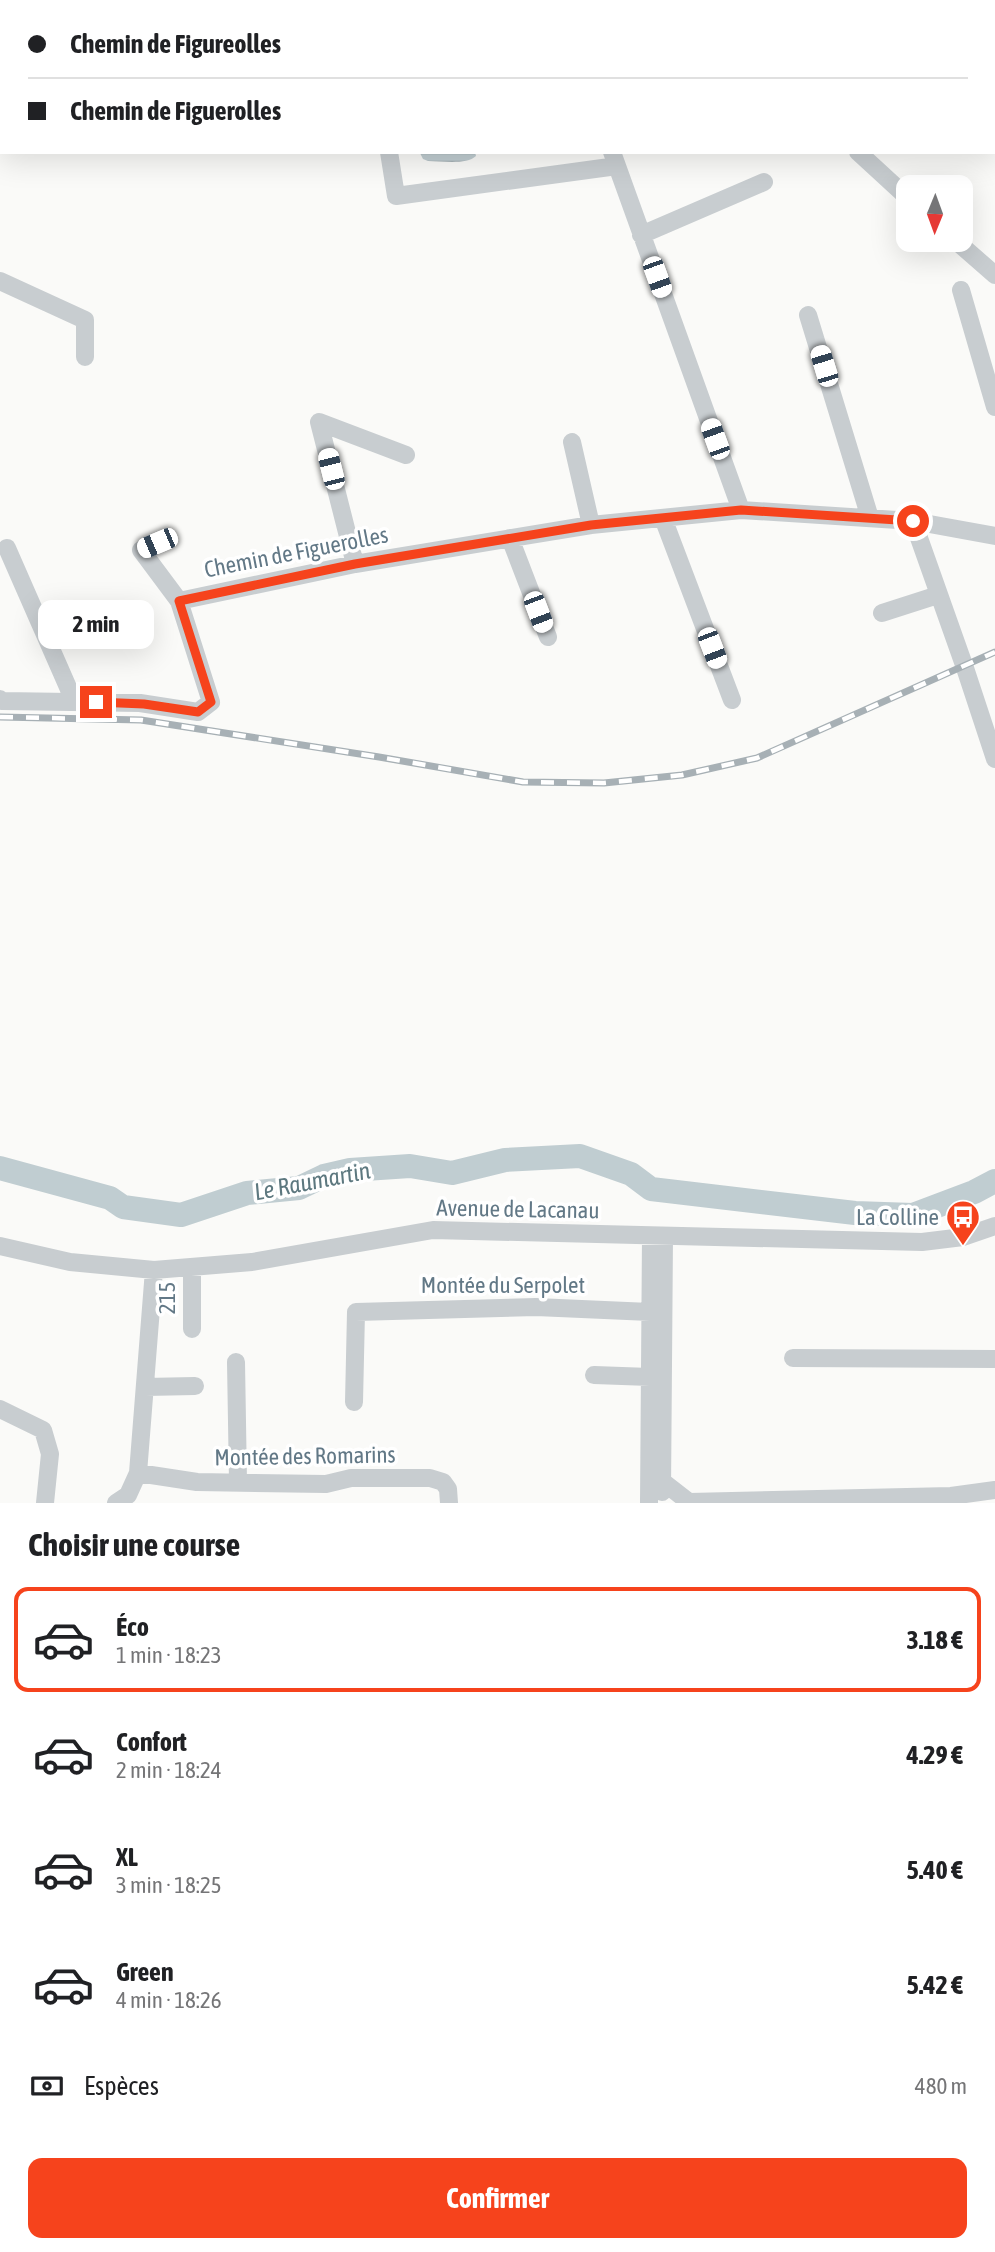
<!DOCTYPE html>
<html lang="fr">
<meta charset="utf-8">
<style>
:root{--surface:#fff;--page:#f6f6f6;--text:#202124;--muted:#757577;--line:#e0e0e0;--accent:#f6431c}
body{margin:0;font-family:"Asap Condensed",sans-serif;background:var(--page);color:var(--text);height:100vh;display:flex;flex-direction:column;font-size:26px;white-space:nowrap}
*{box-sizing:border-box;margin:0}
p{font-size:23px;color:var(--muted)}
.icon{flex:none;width:38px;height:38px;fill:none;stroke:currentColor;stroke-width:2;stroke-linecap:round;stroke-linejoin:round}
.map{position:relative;height:1503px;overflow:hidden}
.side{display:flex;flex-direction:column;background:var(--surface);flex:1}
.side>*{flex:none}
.top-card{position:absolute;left:0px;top:0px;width:996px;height:154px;box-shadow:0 7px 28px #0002;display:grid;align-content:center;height:154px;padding:0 28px;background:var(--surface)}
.needle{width:46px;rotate:181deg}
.tools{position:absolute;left:896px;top:175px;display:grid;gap:14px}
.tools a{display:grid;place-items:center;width:77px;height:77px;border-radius:14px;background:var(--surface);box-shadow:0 7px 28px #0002;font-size:35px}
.end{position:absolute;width:32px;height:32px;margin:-16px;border:9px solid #f6431c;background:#fff;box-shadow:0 0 0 4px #fff}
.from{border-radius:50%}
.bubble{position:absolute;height:49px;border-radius:14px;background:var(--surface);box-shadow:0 7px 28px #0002;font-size:23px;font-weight:700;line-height:49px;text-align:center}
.car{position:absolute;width:21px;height:42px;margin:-21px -10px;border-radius:9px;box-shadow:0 0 5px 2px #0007;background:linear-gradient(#fff 24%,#345 0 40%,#fff 0 76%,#345 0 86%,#fff 0)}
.top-card b{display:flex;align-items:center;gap:24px;height:66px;font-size:26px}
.top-card b+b{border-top:2px solid var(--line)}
.top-card i{width:18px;height:18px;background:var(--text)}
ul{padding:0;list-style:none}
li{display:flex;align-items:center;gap:21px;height:105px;margin:0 14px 10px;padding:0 14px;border:4px solid transparent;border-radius:14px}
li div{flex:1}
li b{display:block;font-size:26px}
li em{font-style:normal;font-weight:700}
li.on{border-color:var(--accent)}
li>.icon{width:63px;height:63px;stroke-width:1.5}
h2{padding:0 28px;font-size:32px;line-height:84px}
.pay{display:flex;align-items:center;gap:18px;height:77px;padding:0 28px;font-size:26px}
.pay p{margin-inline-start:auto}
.cta{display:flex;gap:14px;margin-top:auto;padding:14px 28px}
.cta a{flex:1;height:80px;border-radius:14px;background:var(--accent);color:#fff;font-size:28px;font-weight:700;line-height:80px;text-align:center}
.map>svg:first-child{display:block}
.water{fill:url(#water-rules)}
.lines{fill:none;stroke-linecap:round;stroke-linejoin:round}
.river{stroke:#c0cdd1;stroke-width:24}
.minor{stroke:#c8cdd0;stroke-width:18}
.rail-casing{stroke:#a7b0b5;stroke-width:7}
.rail{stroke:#fff;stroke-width:4.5;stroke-dasharray:13;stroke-linecap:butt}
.route{stroke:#f6431c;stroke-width:9}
.labels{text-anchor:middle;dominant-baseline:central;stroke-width:7;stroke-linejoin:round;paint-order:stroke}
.street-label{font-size:23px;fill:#627886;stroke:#fff}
.poi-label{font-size:23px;fill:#627886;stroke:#fff;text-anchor:end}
.water-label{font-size:24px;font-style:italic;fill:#5d787f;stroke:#fff}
</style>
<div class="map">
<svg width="995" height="1503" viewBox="0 0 995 1503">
<defs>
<pattern id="water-rules" width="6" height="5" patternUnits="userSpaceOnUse" patternTransform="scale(1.75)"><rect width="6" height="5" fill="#c0cdd1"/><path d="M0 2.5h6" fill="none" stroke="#9fabaf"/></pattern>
</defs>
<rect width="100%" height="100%" fill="#fafaf8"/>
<path class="water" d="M475,152L476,156C467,165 442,161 428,161L423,159L420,153Z"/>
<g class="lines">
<path class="river" d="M0,1168L110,1198L123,1207L181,1215L247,1193L299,1188L324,1176L350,1170L410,1166L452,1173L505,1160L580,1156L631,1174L651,1189L855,1213L913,1215L974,1192L995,1181"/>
<path class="minor" d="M562,0L563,2
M687,0L689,2
M286,2L289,0
M389,152L396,196L617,166
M612,152L741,510
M858,152L908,198
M641,235L764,182
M955,240L995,275
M0,281L85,320V357
M961,290L995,407
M808,315L870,518
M572,442L591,525
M663,518L732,700
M913,521L964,665L995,759
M510,538L548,637
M157,543L141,550L179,601
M7,548L74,701
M355,564L319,422L406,455
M882,613L938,595
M0,699L2,701L140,703L198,712L211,702L179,601L355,564L591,525L741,510L913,521L995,536
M0,1246L70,1262L154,1270L252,1262L433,1230L922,1242L963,1237L995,1226
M192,1267V1329
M154,1270L138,1473L197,1482L326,1484L351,1478H430L443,1482L448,1489L449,1503
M793,1358L995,1359
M236,1362L238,1482
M594,1375L650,1377
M145,1387L195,1386
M354,1402L356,1312L536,1307L650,1312
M0,1409L43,1430L50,1454L45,1503
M662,1481L689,1502L951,1496L995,1490
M662,1492L664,1237
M116,1503L128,1495L138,1473
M649,1503L651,1236"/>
<g class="rail-casing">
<path id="rail" d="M0,717L141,720L379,757L523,782L604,783L682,775L757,758L995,652"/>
</g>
<use href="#rail" class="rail"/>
</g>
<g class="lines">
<path class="route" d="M96,702L144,704L198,712L211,702L179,601L355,564L591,525L741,510L913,521"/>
</g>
<defs>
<g id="bus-pin" transform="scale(1.75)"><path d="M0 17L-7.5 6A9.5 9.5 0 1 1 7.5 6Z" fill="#f6431c" stroke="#fff"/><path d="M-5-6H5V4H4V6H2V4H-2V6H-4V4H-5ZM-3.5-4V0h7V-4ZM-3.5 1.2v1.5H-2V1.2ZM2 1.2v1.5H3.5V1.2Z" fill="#fff"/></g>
</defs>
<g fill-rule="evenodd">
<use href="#bus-pin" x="963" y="1217"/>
</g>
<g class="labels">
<g class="street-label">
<text transform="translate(296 552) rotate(-11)">Chemin de Figuerolles</text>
<text transform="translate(518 1209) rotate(1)">Avenue de Lacanau</text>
<text x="503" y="1285">Montée du Serpolet</text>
<text transform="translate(167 1298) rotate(-90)">215</text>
<text transform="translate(305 1456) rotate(-1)">Montée des Romarins</text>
</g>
<g class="poi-label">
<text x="939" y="1217">La Colline</text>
</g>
<g class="water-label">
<text transform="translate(312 1181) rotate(-11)">Le Raumartin</text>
</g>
</g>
</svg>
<div class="tools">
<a><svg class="needle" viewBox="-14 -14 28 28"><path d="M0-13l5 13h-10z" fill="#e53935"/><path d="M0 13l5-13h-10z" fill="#757577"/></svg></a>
</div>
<i class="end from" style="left:913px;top:521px"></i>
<i class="end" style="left:96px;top:702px"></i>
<div class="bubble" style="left:38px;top:600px;width:116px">2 min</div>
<i class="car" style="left:657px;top:277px;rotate:160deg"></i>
<i class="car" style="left:824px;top:366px;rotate:343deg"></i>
<i class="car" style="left:715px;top:439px;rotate:340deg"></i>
<i class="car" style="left:331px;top:469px;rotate:346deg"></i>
<i class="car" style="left:157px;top:543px;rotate:247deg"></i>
<i class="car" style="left:538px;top:612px;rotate:159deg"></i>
<i class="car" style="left:712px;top:648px;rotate:159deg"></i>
<div class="top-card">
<b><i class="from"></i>Chemin de Figureolles</b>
<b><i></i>Chemin de Figuerolles</b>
</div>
</div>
<section class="side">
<h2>Choisir une course</h2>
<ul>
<li class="on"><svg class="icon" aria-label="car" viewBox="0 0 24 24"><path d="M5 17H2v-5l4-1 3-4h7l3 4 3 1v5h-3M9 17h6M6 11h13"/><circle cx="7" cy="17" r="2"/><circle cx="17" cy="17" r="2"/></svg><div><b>Éco</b><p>1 min · 18:23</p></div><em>3.18 €</em></li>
<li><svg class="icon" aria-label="car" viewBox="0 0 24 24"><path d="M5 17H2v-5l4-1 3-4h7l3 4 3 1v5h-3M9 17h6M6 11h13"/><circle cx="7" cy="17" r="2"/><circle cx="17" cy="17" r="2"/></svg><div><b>Confort</b><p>2 min · 18:24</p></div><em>4.29 €</em></li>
<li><svg class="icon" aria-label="car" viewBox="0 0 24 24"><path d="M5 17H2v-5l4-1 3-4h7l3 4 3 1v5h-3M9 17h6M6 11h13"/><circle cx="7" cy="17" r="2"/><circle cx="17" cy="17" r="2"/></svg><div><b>XL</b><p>3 min · 18:25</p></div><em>5.40 €</em></li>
<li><svg class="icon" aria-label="car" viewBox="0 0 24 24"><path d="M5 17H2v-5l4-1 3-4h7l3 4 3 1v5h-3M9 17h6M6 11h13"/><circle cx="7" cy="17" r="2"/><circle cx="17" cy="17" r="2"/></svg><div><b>Green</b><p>4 min · 18:26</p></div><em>5.42 €</em></li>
</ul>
<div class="pay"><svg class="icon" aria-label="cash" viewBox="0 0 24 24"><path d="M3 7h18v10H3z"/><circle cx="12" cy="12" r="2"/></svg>Espèces<p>480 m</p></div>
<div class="cta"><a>Confirmer</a></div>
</section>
